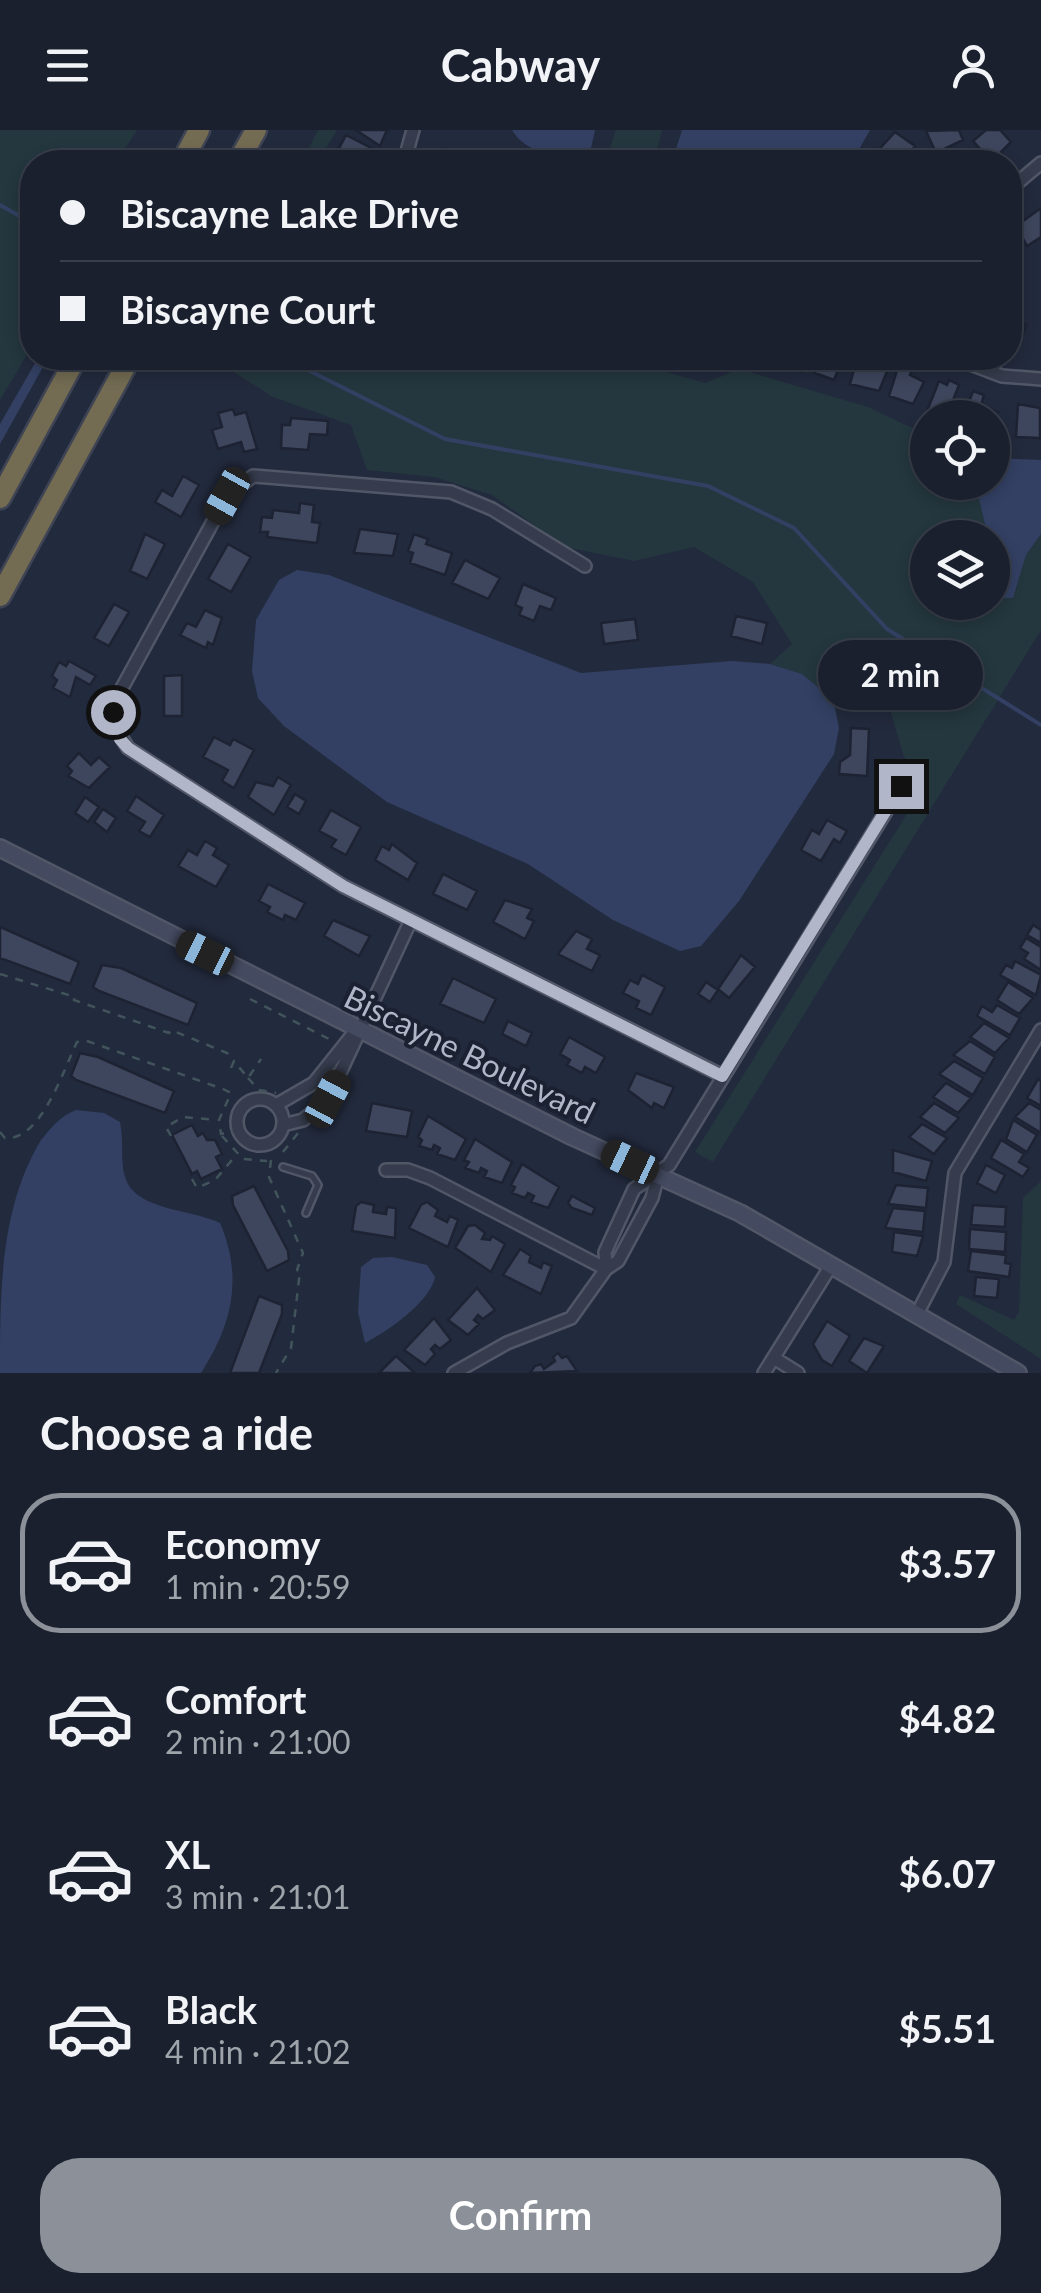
<!DOCTYPE html>
<meta charset="utf-8">
<style>
:root{--surface:#1a202e;--page:#232836;--text:#f1f3f6;--muted:#9fa3aa;--line:#383e4a;--accent:#8c9099}
body{margin:0;font-family:Lato,sans-serif;background:var(--page);color:var(--text);height:100vh;display:flex;flex-direction:column;font-size:38px;white-space:nowrap}
*{box-sizing:border-box;margin:0}
p{font-size:32px;color:var(--muted)}
.icon{flex:none;width:55px;height:55px;fill:none;stroke:currentColor;stroke-width:2;stroke-linecap:round;stroke-linejoin:round}
.map{position:relative;height:1243px;overflow:hidden}
.drawer{display:flex;flex-direction:column;background:var(--surface);flex:1}
.drawer>*{flex:none}
.guide{position:absolute;left:20px;top:20px;width:1002px;height:220px;border-radius:40px;box-shadow:0 5px 15px #0003,0 0 0 2px var(--line);display:grid;align-content:center;height:220px;padding:0 40px;background:var(--surface)}
.fabs{position:absolute;left:910px;top:270px;display:grid;gap:20px}
.fabs a{display:grid;place-items:center;width:100px;height:100px;border-radius:50%;background:var(--surface);box-shadow:0 5px 15px #0003,0 0 0 2px var(--line);font-size:50px}
.end{position:absolute;width:45px;height:45px;margin:-22px;border:12px solid #b1b7c8;background:#111;box-shadow:0 0 0 5px #111}
.from{border-radius:50%}
.bubble{position:absolute;height:70px;border-radius:35px;background:var(--surface);box-shadow:0 5px 15px #0003,0 0 0 2px var(--line);font-size:32px;font-weight:700;line-height:70px;text-align:center}
.car{position:absolute;width:30px;height:60px;margin:-30px -15px;border-radius:12px;box-shadow:0 0 8px 2px #0007;background:linear-gradient(#222 24%,#8ab4d8 0 40%,#222 0 76%,#8ab4d8 0 86%,#222 0)}
.guide b{display:flex;align-items:center;gap:35px;height:95px;font-size:38px}
.guide b+b{border-top:2px solid var(--line)}
.guide i{width:25px;height:25px;background:var(--text)}
ul{padding:0;list-style:none}
li{display:flex;align-items:center;gap:30px;height:140px;margin:0 20px 15px;padding:0 20px;border:5px solid transparent;border-radius:40px}
li div{flex:1}
li b{display:block;font-size:38px}
li em{font-style:normal;font-weight:700}
li.current{border-color:var(--accent)}
li>.icon{width:90px;height:90px;stroke-width:1.5}
h2{padding:0 40px;font-size:45px;line-height:120px}
.cta{display:flex;gap:20px;margin-top:auto;padding:20px 40px}
.cta a{flex:1;height:115px;border-radius:40px;background:var(--accent);color:#fff;font-size:40px;font-weight:700;line-height:115px;text-align:center}
header{display:flex;justify-content:space-between;align-items:center;height:130px;padding:0 40px;background:var(--surface);font-size:45px;font-weight:700}
.map>svg:first-child{display:block}
.green{fill:#24373e}
.water{fill:#334063}
.lines{fill:none;stroke-linecap:round;stroke-linejoin:round}
.stream{stroke:#334063;stroke-width:4}
.building{fill:#3e465d;stroke:#1d2333;stroke-width:2.5}
.lane-casing{stroke:#515767;stroke-width:10}
.street-casing{stroke:#515767;stroke-width:16}
.secondary-casing{stroke:#515767;stroke-width:20}
.highway-casing{stroke:#3e4454;stroke-width:25}
.path{stroke:#42545b;stroke-width:2.5;stroke-dasharray:8 8;stroke-linecap:butt}
.lane{stroke:#363c4d;stroke-width:5}
.street{stroke:#363c4d;stroke-width:11}
.secondary{stroke:#444a60;stroke-width:15}
.highway{stroke:#736b52;stroke-width:20}
.route{stroke:#b1b7c8;stroke-width:12}
.labels{text-anchor:middle;dominant-baseline:central;stroke-width:8;stroke-linejoin:round;paint-order:stroke}
.street-label{font-size:32px;fill:#b1b7c8;stroke:#1b2131}
</style>
<header><svg class="icon" aria-label="menu" viewBox="0 0 24 24"><path d="M4 6h16M4 12h16M4 18h16"/></svg>Cabway<svg class="icon" aria-label="person" viewBox="0 0 24 24"><circle cx="12" cy="8" r="4"/><path d="M4 21q1-7 8-7t8 7"/></svg></header>
<div class="map">
<svg width="1041" height="1243" viewBox="0 0 1041 1243">
<rect width="100%" height="100%" fill="#222a3d"/>
<path class="green" d="M0,0H137L116,32H32V216L0,270Z
M318,0H337L318,32H302Z
M616,0H662L654,32H605Z
M231,228H254L281,242L285,228H646L670,243L705,253L739,239L868,277L927,305L928,352L976,353L988,407L928,408V472H992L993,461L1001,467L1013,468L1026,425L1041,404V500L713,1032L695,1022L927,652L904,627L885,562L842,552L829,566L802,544L770,534L792,514L753,452L694,417L634,431L565,417L492,365L434,347L367,340L351,295L273,267L226,237Z
M1041,1051V1229L956,1174L960,1165L1014,1190L1019,1182L1023,1068Z"/>
<path class="water" d="M512,0H595L588,32C565,33 524,22 512,0Z
M682,0H870L852,32H672Z
M38,228H48L0,314V294Z
M993,328L1041,330V404L1026,425L1013,468H1001L993,461L992,408L988,407L976,356L992,352Z
M297,440L329,445L581,543L732,531L770,534L802,544L829,566L835,578L839,598L834,624L739,771L701,816L680,821L613,790L528,734L387,672L284,596L258,568L252,541L256,490L279,450Z
M76,980L104,983L120,992C124,1010 120,1031 125,1047C135,1081 192,1079 220,1093C243,1147 233,1193 201,1243H0C0,1161 0,1078 41,1010C52,997 59,987 76,980Z
M392,1127L427,1135L435,1147C430,1172 388,1201 365,1213L358,1182L361,1137L373,1128Z"/>
<g class="lines">
<path class="stream" d="M0,75L32,93
M284,228L445,309L708,356L794,398L887,499L1041,595"/>
</g>
<path class="building" d="M356,0H387L380,16Z
M959,0L963,10L936,23L926,1Z
M986,0H1000L1011,12L1001,22L1007,28L1002,32H992L973,11Z
M895,2L915,16L903,32H882L874,25Z
M346,5L375,20L373,32H356L337,22Z
M442,19L460,28L458,32H435Z
M1041,78V107L1027,116L1010,85L1016,81L1023,91Z
M1010,188L1026,195L1018,218L1010,215Z
M781,228H780H807L801,242L779,233Z
M822,228H843L834,250L815,243Z
M857,228H871L869,234L888,239L879,261L850,254Z
M900,231L914,235L910,245L924,252L913,274L889,266Z
M949,250L959,255L946,288H941L927,281L939,251L947,255Z
M973,261L984,265L981,275L998,282L992,295V288H963Z
M1018,274L1040,278V308L1016,307Z
M233,279L235,285L246,282L257,319L244,322L241,312L218,319L212,300L222,297L218,283Z
M291,288L328,291L327,305L310,304L308,320L281,318L282,295H290Z
M183,346L199,355L181,387L155,372L162,360L172,366Z
M300,373L314,375L312,392L320,393L317,413L267,407L268,402H260L262,387L272,388L273,380L299,383Z
M360,399L398,404L393,426L354,423Z
M145,404L165,414L147,449L130,441Z
M414,404L428,409L426,414L452,423L445,445L410,433L413,423L408,421Z
M228,414L251,427L231,462L208,449Z
M465,430L500,448L488,469L452,453Z
M523,454L556,468L551,480L540,476L534,491L519,485L522,478L515,475Z
M114,474L129,482L109,516L94,508Z
M205,480L222,488L213,515L208,512L206,518L180,505L187,493L196,497Z
M736,486L767,493L762,514L731,506Z
M635,489L638,510L604,514L601,493Z
M69,531L96,546L90,555L76,547L70,567L53,558L57,550L52,546L59,532L66,536Z
M182,545V586H164V546Z
M851,598L869,599L867,646L839,644L840,632L850,625Z
M214,607L230,615L233,609L254,620L234,658L222,651L228,640L203,627Z
M79,623L91,635L99,627L110,637L89,658L68,646L72,641L67,636Z
M278,647L291,655L274,685L248,667L256,652L273,656Z
M295,664L306,671L299,684L287,677Z
M136,666L164,685L150,707L139,701L145,692L127,681Z
M85,667L99,677L88,692L75,683Z
M103,679L116,688L107,702L94,692Z
M331,680L361,697L346,725L331,717L336,710L319,701Z
M827,690L847,701L840,713L834,709L821,731L801,720L812,700L819,704Z
M205,711L217,718L213,725L229,735L216,757L178,736L188,720L197,725Z
M392,714L417,733L408,750L375,730L382,716L389,720Z
M443,744L477,761L467,780L433,764Z
M268,754L305,773L296,790L285,785L283,790L267,782L270,777L259,771Z
M505,770L532,779L527,788L534,791L525,809L493,792Z
M333,790L370,806L359,826L324,806Z
M1033,795L1041,800V813L1027,805Z
M0,797L79,832L70,854L0,828Z
M576,801L592,809L587,819L600,825L592,841L558,824Z
M1026,808L1041,817V840L1024,829L1028,823L1020,818Z
M741,825L755,837L729,868L718,859Z
M1015,831L1041,845L1036,865L1000,845L1006,835L1012,838Z
M102,835L121,838L197,873L188,895L99,861L93,857Z
M642,845L665,857L651,885L636,878L639,871L623,863L630,850L638,854Z
M453,848L496,869L484,893L440,874Z
M706,852L718,860L710,872L698,864Z
M1008,852L1033,868L1019,884L997,870Z
M997,875L1020,888L1010,905L977,886L982,876L992,882Z
M508,891L532,903L526,916L502,904Z
M984,893L1009,908L995,923L970,907Z
M569,907L605,927L596,943L585,937L582,943L567,935L570,930L560,924Z
M970,911L995,927L985,944L953,925Z
M80,923L98,927L174,961L165,983L76,950L71,946Z
M954,931L983,948L973,965L939,944Z
M636,943L674,957L664,978L654,973L652,978L628,960Z
M1038,949L1041,951V976L1027,968Z
M946,953L971,968L958,983L933,967Z
M372,973L412,981L407,1007L366,1001Z
M934,973L959,988L945,1003L920,987Z
M1029,973L1041,980V1003L1015,987Z
M428,986L466,1009L455,1030L437,1024L440,1018L434,1015L432,1020L419,1016L422,1010L418,1007Z
M1013,990L1037,1005L1027,1022L1006,1009Z
M922,994L947,1008L934,1024L909,1007Z
M192,995L198,1006L203,1003L207,1010H215L222,1024L216,1027L222,1039L201,1049L197,1041L192,1044L172,1005Z
M475,1009L512,1032L502,1053L484,1047L487,1041L481,1038L479,1043L465,1038L469,1032L464,1030Z
M1001,1010L1024,1024L1019,1032L1029,1038L1023,1047L991,1028Z
M893,1020L932,1031L926,1051L893,1042Z
M522,1034L559,1057L548,1078L531,1072L534,1066L528,1063L525,1068L512,1063L515,1057L511,1055Z
M986,1035L1005,1045L996,1063L977,1053Z
M896,1055L928,1058L926,1078L888,1074Z
M254,1056L288,1121L289,1130L267,1141L233,1075L232,1066Z
M572,1066L595,1078L592,1085L572,1078L568,1073Z
M361,1072L374,1075L373,1082L386,1084L387,1077L396,1078L395,1108L352,1101L356,1076Z
M427,1072L438,1080L435,1086L447,1092L450,1086L458,1090L448,1117L409,1098L421,1075Z
M973,1075L1006,1077L1005,1097L971,1095Z
M893,1078L925,1081L923,1102L885,1098Z
M475,1095L485,1103L482,1109L490,1110L492,1106L505,1114L491,1142L455,1118L468,1096Z
M970,1099L1006,1102L1005,1122L969,1119Z
M894,1102L923,1106L917,1126L892,1122Z
M520,1119L531,1126L529,1132L541,1138L543,1132L552,1136L541,1164L503,1145Z
M971,1121L1006,1125L1005,1133L1011,1134L1009,1147L968,1141Z
M976,1147L999,1149L997,1168L974,1166Z
M477,1158L495,1180L483,1189L478,1185L474,1190L479,1194L468,1205L448,1190Z
M259,1166L282,1175V1184L259,1243H230Z
M434,1188L451,1210L440,1219L435,1215L431,1219L435,1224L425,1235L404,1220Z
M827,1191L850,1206L832,1236L822,1230L813,1214Z
M864,1208L884,1216L867,1243L849,1231Z
M558,1223L562,1228L567,1226L577,1241L530,1243L535,1236L541,1234L544,1239L555,1231L553,1227Z
M396,1226L414,1242L413,1243H379Z"/>
<g class="lines">
<g class="lane-casing">
<path id="lane" d="M283,1037L312,1046L318,1055L306,1083"/>
</g>
<g class="street-casing">
<path id="street" d="M404,32L413,0
M1010,59L1041,33
M955,228L1002,246L1041,249
M585,436L492,379L451,362L253,346L227,366L116,569L114,595L128,618L343,756L723,946
M237 992a23 23 0 1 1 46 0a23 23 0 1 1-46 0Z
M276,975L314,953L357,899
M283,995L303,990L328,969L411,790
M386,1040H408L430,1048L606,1139
M606,1139L605,1122L634,1059L669,1035L901,657
M918,1182L944,1132L955,1043L1041,900
M774,1228L798,1243
M454,1243L507,1213L571,1188L606,1139L618,1131L652,1068L658,1045
M764,1243L832,1134"/>
</g>
<g class="secondary-casing">
<path id="secondary" d="M0,718L573,1007L740,1083L1018,1243"/>
</g>
<g class="highway-casing">
<path id="highway" d="M182,32L199,0
M238,32L256,0
M0,368L76,228
M0,466L130,228"/>
</g>
<path class="path" d="M0,844L75,867L74,870L169,903L171,900L227,923L234,931
M250,869L329,909
M231,938L234,931L248,948L261,929
M248,948L259,960L276,963
M0,1002L5,1008C41,1011 63,941 77,912L87,911L223,959L231,963L219,990L221,1004L238,1000
M171,1006L166,997L183,987L217,990
M222,1006L243,1029L267,1031
M283,1022L298,1003
M271,1030L269,1047L303,1123L297,1140L300,1141L291,1218L276,1243
M192,1049L197,1058L215,1050L237,1024"/>
<use href="#lane" class="lane"/>
<use href="#street" class="street"/>
<use href="#secondary" class="secondary"/>
<use href="#highway" class="highway"/>
</g>
<g class="lines">
<path class="route" d="M113,582L120,609L128,618L343,756L722,946L901,656"/>
</g>
<g class="labels">
<g class="street-label">
<text transform="translate(470 924) rotate(26)">Biscayne Boulevard</text>
</g>
</g>
</svg>
<div class="fabs">
<a><svg class="icon" aria-label="locate" viewBox="0 0 24 24"><circle cx="12" cy="12" r="6"/><path d="M12 2v4M12 18v4M2 12h4M18 12h4"/></svg></a>
<a><svg class="icon" aria-label="layers" viewBox="0 0 24 24"><path d="M12 4l9 5-9 5-9-5zM3 14l9 5 9-5"/></svg></a>
</div>
<i class="end from" style="left:113px;top:582px"></i>
<i class="end" style="left:901px;top:656px"></i>
<div class="bubble" style="left:818px;top:510px;width:165px">2 min</div>
<i class="car" style="left:227px;top:366px;rotate:209deg"></i>
<i class="car" style="left:205px;top:823px;rotate:296deg"></i>
<i class="car" style="left:328px;top:969px;rotate:28deg"></i>
<i class="car" style="left:630px;top:1032px;rotate:295deg"></i>
<div class="guide">
<b><i class="from"></i>Biscayne Lake Drive</b>
<b><i></i>Biscayne Court</b>
</div>
</div>
<section class="drawer">
<h2>Choose a ride</h2>
<ul>
<li class="current"><svg class="icon" aria-label="car" viewBox="0 0 24 24"><path d="M5 17H2v-5l4-1 3-4h7l3 4 3 1v5h-3M9 17h6M6 11h13"/><circle cx="7" cy="17" r="2"/><circle cx="17" cy="17" r="2"/></svg><div><b>Economy</b><p>1 min · 20:59</p></div><em>$3.57</em></li>
<li><svg class="icon" aria-label="car" viewBox="0 0 24 24"><path d="M5 17H2v-5l4-1 3-4h7l3 4 3 1v5h-3M9 17h6M6 11h13"/><circle cx="7" cy="17" r="2"/><circle cx="17" cy="17" r="2"/></svg><div><b>Comfort</b><p>2 min · 21:00</p></div><em>$4.82</em></li>
<li><svg class="icon" aria-label="car" viewBox="0 0 24 24"><path d="M5 17H2v-5l4-1 3-4h7l3 4 3 1v5h-3M9 17h6M6 11h13"/><circle cx="7" cy="17" r="2"/><circle cx="17" cy="17" r="2"/></svg><div><b>XL</b><p>3 min · 21:01</p></div><em>$6.07</em></li>
<li><svg class="icon" aria-label="car" viewBox="0 0 24 24"><path d="M5 17H2v-5l4-1 3-4h7l3 4 3 1v5h-3M9 17h6M6 11h13"/><circle cx="7" cy="17" r="2"/><circle cx="17" cy="17" r="2"/></svg><div><b>Black</b><p>4 min · 21:02</p></div><em>$5.51</em></li>
</ul>
<div class="cta"><a>Confirm</a></div>
</section>
